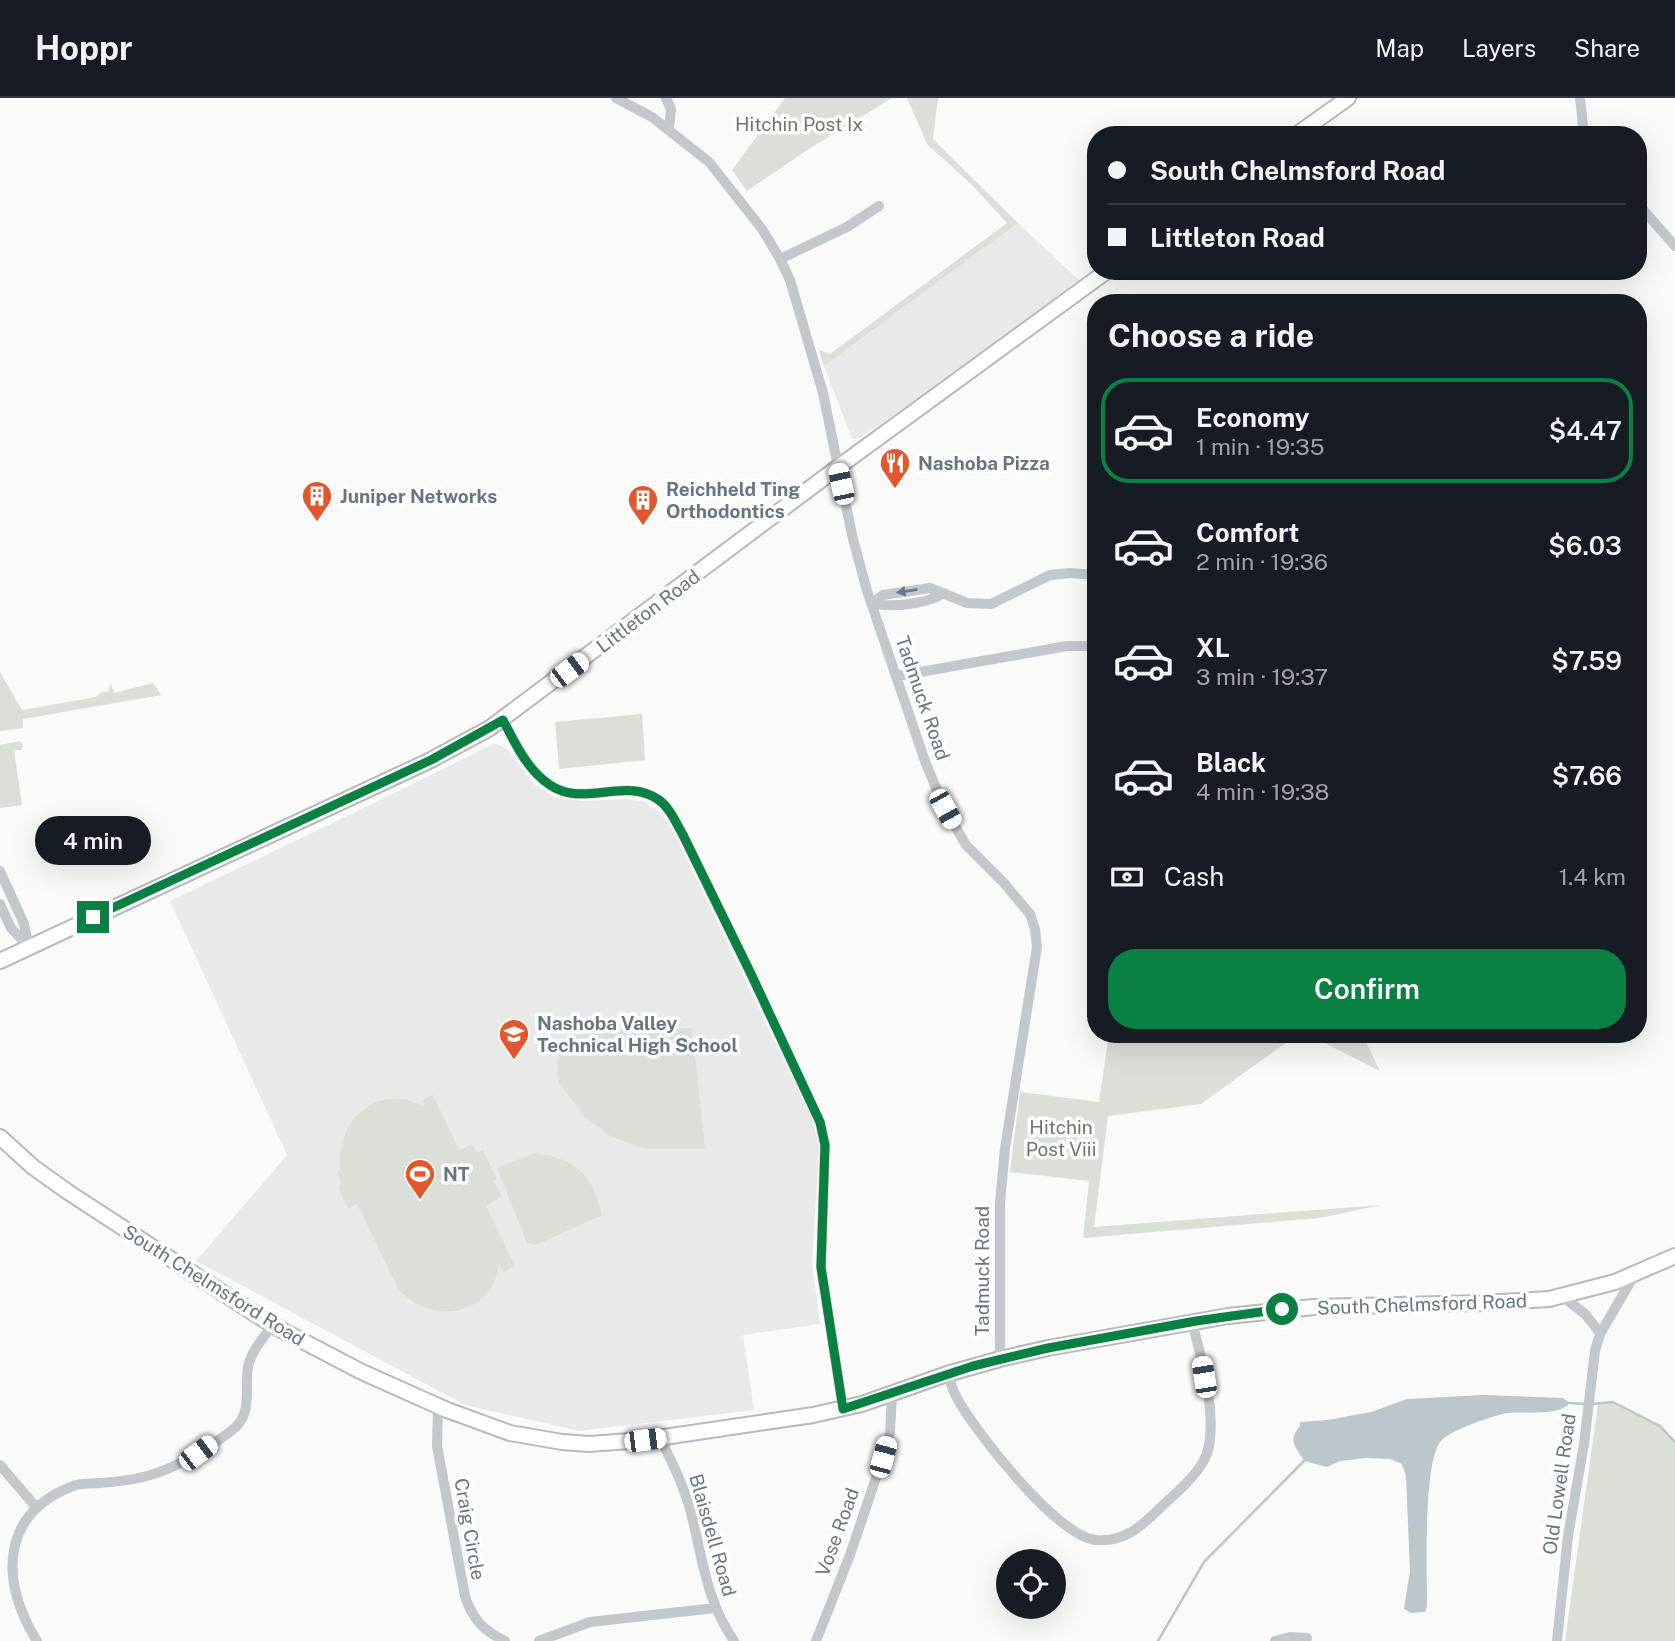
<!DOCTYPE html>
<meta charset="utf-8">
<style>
:root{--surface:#171b24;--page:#20242c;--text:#f1f3f6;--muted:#9ea1a6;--line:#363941;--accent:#0b8043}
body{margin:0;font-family:"Public Sans",sans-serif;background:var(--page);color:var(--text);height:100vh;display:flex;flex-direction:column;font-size:26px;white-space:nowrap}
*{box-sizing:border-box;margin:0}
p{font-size:23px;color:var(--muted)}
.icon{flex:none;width:38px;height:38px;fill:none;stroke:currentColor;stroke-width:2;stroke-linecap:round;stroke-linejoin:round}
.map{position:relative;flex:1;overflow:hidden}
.sheet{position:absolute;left:1087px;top:196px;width:560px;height:749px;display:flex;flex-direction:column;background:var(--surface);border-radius:28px;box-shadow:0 7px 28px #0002}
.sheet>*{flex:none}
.guide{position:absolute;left:1087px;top:28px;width:560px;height:154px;border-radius:28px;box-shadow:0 7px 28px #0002;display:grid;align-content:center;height:154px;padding:0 21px;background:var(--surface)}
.controls{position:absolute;left:996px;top:1451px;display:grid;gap:14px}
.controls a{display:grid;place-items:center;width:70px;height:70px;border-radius:50%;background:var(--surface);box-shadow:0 7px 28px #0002;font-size:35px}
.end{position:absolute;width:32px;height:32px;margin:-16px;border:9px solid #0b8043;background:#fff;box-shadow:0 0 0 4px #fff}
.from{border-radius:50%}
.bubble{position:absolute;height:49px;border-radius:24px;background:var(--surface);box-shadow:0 7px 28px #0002;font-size:23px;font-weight:600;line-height:49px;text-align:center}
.car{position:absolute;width:21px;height:42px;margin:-21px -10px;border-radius:9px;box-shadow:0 0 5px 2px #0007;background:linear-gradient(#fff 24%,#345 0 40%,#fff 0 76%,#345 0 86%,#fff 0)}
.guide b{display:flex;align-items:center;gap:24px;height:66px;font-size:26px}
.guide b+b{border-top:2px solid var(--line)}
.guide i{width:18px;height:18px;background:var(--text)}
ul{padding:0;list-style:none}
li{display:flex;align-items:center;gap:21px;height:105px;margin:0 14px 10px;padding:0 7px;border:4px solid transparent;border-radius:28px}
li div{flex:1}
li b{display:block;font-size:26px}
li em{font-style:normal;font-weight:600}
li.current{border-color:var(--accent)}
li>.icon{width:63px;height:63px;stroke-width:1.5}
h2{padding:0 21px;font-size:32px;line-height:84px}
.pay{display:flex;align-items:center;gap:18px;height:77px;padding:0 21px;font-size:26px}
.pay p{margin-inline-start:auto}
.primary-button{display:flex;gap:14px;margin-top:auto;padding:14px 21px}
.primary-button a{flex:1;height:80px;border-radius:28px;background:var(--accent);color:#fff;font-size:28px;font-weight:600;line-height:80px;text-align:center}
header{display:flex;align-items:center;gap:42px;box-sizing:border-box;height:98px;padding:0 35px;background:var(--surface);border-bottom:2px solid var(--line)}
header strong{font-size:33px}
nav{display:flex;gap:38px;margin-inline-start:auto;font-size:24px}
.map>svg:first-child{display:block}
.built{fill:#e8e9e9}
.green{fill:#dadfd7}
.water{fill:#bbc7cb}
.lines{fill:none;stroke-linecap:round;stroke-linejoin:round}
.stream{stroke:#bbc7cb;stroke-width:2.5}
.major-casing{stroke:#b5babe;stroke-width:18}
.minor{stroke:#c3c8cc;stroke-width:10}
.major{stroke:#fff;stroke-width:14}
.oneway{fill:#6a7a87}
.route{stroke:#0b8043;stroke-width:9}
.labels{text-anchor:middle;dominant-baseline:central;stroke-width:7;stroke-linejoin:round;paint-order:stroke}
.park-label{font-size:19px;fill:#687a64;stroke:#fff}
.poi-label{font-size:19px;font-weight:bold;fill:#657683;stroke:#fff;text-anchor:start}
.street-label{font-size:19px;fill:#657683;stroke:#fff}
</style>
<header>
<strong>Hoppr</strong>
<nav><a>Map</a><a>Layers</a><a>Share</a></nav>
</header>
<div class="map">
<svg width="1675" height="1543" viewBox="0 0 1675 1543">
<rect width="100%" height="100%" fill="#fafaf8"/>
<path class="built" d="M1018,125L1079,182L884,324L859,340L852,341L824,268Z
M495,645L507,651L536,688L556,700L583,703L624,701L643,703L659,714L670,726L812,1020L819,1048L812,1166L820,1226L743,1237L754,1312L579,1333L465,1307L196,1163L287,1057L170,803L368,708Z"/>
<path class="green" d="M785,0H892L809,51L747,93L732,72Z
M907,0H938L933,41L1018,125L824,268L819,252L830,256L1007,125L973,88L927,46Z
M0,574L22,612L96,599L102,594H108L111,585L114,595L153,585L161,597L23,621V630L0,633Z
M642,616L645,662L559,671L555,624Z
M19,643L23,646L22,652H14L22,707L0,710V647Z
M692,930L705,1051H646L610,1038L586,1020L559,985L557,967L562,940L597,934Z
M1109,936H1283L1287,944L1201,1006L1108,1018L1094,1129L1381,1107L1320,1120L1083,1140L1089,1083L1010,1074L1020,994L1099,1004Z
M1309,936H1362L1380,973L1309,937Z
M433,997L459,1052L472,1046L477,1055L483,1052L497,1081L494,1083L502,1099L486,1108L515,1168L504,1174L499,1165C498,1172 496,1180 493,1186C472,1223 425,1220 399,1192L357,1106L348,1110L338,1089L342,1086L337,1074L340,1072C336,1022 376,983 425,1009L422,1002Z
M535,1055C576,1061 593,1076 602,1117L536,1147L527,1145L497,1070Z
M1613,1304L1660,1328L1675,1344V1543H1565L1598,1306Z"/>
<path class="water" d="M1483,1297L1563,1300L1570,1305C1557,1319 1526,1313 1508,1315C1494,1317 1448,1333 1440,1344C1423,1368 1427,1474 1427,1508L1425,1514L1411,1515L1404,1511L1410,1473L1406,1378L1402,1366L1390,1361L1366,1360L1340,1363L1327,1369L1304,1363C1296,1348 1287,1343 1300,1328V1324L1328,1322L1371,1314L1407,1301Z"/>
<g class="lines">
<path class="stream" d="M1570,1305L1585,1306
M1591,1306L1613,1304L1660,1328L1675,1344
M1158,1543L1204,1464L1304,1363"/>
<g class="major-casing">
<path id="major" d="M1296,37L1348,0
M0,863L431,662L490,630L837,370L1107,173
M0,1039L33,1069L68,1094L272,1227L362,1274L447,1312L510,1335L562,1344L589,1346L644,1342L813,1317L862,1306L947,1276L1000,1261L1048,1250L1228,1218L1314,1209L1485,1205L1549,1201L1615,1184L1675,1158"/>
</g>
<path class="minor" d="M616,0L652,19L709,64L762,131L780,161L790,182L823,295L852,437L867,493L926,666L945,711L966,747L1003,784L1030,816L1035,831L1037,849L1005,1050L1000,1105V1261
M666,0L671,11L669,31
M1580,0L1584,37
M1638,106L1675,148
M780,161L847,129L879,108
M872,505L883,497L930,490L967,505L991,506L1050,477L1070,475L1096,477
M872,505C890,510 928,506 944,495
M898,578L1067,548H1087L1096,551
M503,622C516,645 527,672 550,687C583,710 626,678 659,702C670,710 676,725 683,737L751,876L820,1024L825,1047L821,1169L843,1311
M0,773L24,826L29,849
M0,806L11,830L27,847
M1562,1198L1585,1216L1600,1235
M947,1276C950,1282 952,1290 955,1296C972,1331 1058,1439 1096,1442C1123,1445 1142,1428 1160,1410C1175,1396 1193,1381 1203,1364C1222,1333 1201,1258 1192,1224
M438,1308L437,1348L465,1498C472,1521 484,1533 505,1543
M660,1340C672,1364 684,1388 691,1415C703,1462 706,1502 734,1543
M0,1367L36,1409
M37,1543C0,1483 0,1416 73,1388C81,1385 91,1386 100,1385C115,1384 132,1382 147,1378C177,1370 207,1351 231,1333C254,1316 244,1292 248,1269C251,1253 264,1240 272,1227
M539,1543L590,1524L715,1510
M816,1543L850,1457L883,1359L890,1335L892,1295
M1275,1543L1290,1539L1307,1540
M1557,1543L1568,1438L1584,1346L1595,1253L1600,1236L1635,1176"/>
<use href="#major" class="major"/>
</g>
<defs><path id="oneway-solid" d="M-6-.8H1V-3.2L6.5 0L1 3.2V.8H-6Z" transform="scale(1.75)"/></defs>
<use class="oneway" href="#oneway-solid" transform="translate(907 493) rotate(171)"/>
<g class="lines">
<path class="route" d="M93,819L431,662L503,622C515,645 527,672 550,687C583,710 626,678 659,702C670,710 676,725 683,737L751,876L820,1024L825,1047L821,1169L843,1311L973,1268L1048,1250L1196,1223L1282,1211"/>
</g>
<defs>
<g id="restaurant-pin" transform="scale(1.575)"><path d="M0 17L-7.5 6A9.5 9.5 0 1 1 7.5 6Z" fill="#e4572e" stroke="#fff"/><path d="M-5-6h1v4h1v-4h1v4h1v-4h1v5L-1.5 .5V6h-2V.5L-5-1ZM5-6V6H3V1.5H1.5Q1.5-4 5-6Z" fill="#fff"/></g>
<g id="building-pin" transform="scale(1.575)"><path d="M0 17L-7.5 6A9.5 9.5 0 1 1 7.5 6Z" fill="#e4572e" stroke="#fff"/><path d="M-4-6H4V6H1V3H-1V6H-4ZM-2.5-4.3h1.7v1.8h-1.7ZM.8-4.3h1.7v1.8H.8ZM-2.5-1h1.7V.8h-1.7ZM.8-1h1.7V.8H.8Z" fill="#fff"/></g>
<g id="school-pin" transform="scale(1.575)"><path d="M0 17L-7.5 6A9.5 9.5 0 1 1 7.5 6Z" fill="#e4572e" stroke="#fff"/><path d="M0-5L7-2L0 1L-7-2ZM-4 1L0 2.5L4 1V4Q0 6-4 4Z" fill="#fff"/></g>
<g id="stadium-pin" transform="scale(1.575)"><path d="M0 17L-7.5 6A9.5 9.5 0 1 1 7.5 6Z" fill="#e4572e" stroke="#fff"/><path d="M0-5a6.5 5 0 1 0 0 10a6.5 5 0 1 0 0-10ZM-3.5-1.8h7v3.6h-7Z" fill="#fff"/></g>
</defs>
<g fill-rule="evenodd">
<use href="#restaurant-pin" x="895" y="365"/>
<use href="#building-pin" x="317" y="398"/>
<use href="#building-pin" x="643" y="402"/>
<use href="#school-pin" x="514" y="936"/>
<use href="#stadium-pin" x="420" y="1076"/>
</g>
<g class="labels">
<g class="park-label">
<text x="799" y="26">Hitchin Post Ix</text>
<text x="1061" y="1029">Hitchin<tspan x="1061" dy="22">Post Viii</tspan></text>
</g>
<g class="poi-label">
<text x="918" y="365">Nashoba Pizza</text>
<text x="666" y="391">Reichheld Ting<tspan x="666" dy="22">Orthodontics</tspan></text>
<text x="340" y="398">Juniper Networks</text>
<text x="537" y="925">Nashoba Valley<tspan x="537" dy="22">Technical High School</tspan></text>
<text x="443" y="1076">NT</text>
</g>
<g class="street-label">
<text transform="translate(648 513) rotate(-37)">Littleton Road</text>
<text transform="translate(923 600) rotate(71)">Tadmuck Road</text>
<text transform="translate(982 1173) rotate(-90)">Tadmuck Road</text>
<text transform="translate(214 1187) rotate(32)">South Chelmsford Road</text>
<text transform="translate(1422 1206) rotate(-2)">South Chelmsford Road</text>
<text transform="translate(1559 1386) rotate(-82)">Old Lowell Road</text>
<text transform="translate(470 1431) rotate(80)">Craig Circle</text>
<text transform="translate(837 1434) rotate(-70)">Vose Road</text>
<text transform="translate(713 1437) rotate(74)">Blaisdell Road</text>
</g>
</g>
</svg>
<div class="controls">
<a><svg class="icon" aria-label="locate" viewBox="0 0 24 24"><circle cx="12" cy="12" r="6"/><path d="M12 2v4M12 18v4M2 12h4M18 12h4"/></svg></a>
</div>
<i class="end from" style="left:1282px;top:1211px"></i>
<i class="end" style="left:93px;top:819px"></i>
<div class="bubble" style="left:35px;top:718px;width:116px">4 min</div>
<i class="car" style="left:841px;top:386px;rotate:348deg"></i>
<i class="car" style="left:569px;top:572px;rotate:53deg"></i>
<i class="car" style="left:945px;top:711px;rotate:151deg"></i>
<i class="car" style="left:1204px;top:1279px;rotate:351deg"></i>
<i class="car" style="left:645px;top:1342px;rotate:83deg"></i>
<i class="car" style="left:198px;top:1355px;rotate:53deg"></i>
<i class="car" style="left:883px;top:1359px;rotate:15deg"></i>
<div class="guide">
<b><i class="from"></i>South Chelmsford Road</b>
<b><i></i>Littleton Road</b>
</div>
<section class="sheet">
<h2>Choose a ride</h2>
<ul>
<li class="current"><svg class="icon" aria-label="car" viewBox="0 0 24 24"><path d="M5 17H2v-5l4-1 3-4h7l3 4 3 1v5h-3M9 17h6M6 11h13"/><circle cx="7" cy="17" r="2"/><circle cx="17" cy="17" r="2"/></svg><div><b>Economy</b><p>1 min · 19:35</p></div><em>$4.47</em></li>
<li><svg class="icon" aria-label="car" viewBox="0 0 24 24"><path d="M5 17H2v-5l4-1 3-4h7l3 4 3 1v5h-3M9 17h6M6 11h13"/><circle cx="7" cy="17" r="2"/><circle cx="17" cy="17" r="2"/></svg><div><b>Comfort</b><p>2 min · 19:36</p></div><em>$6.03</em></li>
<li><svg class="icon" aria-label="car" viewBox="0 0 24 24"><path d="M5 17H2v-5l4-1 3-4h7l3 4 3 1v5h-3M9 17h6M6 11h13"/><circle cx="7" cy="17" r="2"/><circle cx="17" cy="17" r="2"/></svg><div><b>XL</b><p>3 min · 19:37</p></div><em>$7.59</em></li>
<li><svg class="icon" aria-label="car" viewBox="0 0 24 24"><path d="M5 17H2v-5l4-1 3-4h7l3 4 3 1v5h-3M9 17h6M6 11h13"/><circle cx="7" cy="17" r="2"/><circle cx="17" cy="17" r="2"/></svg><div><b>Black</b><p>4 min · 19:38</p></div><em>$7.66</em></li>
</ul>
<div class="pay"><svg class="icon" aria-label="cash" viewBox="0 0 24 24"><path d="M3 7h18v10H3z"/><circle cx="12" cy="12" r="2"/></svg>Cash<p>1.4 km</p></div>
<div class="primary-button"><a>Confirm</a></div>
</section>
</div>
